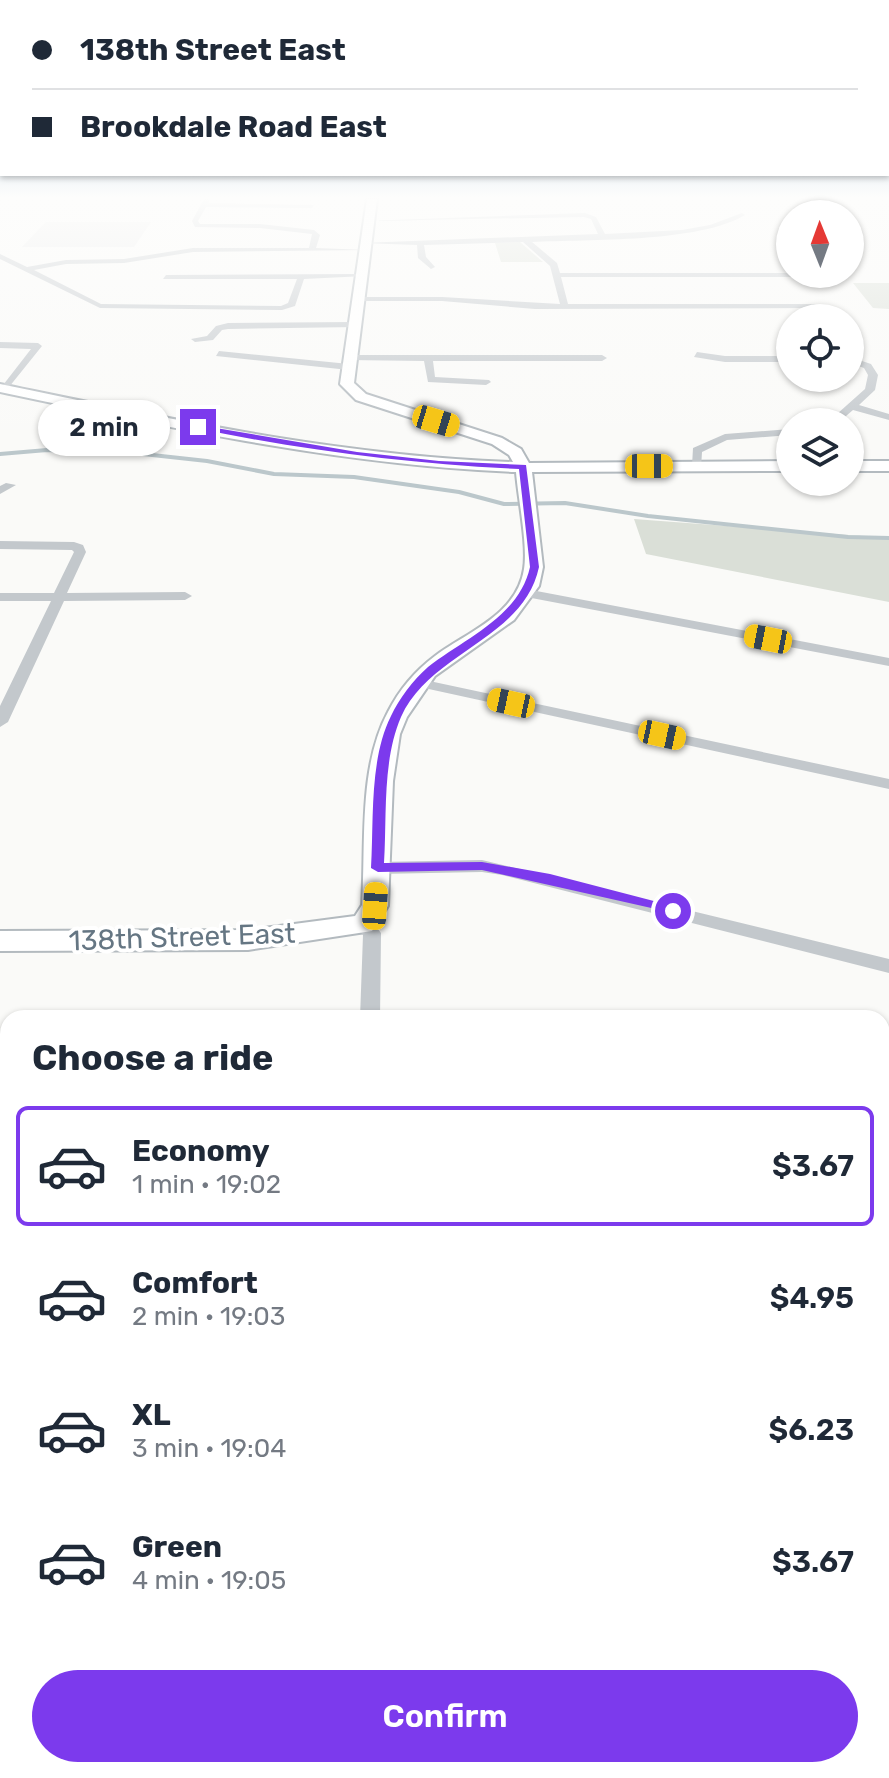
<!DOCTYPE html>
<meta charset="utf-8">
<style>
:root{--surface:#fff;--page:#f2f2f3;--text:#1f2937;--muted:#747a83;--line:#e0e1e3;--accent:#7c3aed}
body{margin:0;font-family:Rubik,sans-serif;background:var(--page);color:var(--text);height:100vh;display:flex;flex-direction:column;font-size:30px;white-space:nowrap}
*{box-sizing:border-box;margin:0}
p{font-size:26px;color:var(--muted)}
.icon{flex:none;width:44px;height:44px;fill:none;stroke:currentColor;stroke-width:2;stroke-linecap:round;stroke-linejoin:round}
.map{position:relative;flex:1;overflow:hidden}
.details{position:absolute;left:0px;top:1010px;width:890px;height:768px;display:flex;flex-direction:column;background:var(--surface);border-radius:24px 24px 0 0;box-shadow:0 2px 6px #0004}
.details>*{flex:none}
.top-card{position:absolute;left:0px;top:0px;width:890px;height:176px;box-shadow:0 2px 6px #0004;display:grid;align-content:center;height:176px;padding:0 32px;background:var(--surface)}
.needle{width:52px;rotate:359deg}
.tools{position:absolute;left:776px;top:200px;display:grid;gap:16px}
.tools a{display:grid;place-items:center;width:88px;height:88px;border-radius:50%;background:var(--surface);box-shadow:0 2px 6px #0004;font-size:40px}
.end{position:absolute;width:36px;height:36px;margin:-18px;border:10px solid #7c3aed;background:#fff;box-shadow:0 0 0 4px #fff}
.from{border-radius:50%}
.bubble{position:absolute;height:56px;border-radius:28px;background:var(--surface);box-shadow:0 2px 6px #0004;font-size:26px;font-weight:600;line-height:56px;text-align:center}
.car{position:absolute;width:24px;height:48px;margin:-24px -12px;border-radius:10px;box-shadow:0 0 6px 2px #0007;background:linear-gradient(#f5c518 24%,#345 0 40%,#f5c518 0 76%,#345 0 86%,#f5c518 0)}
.top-card b{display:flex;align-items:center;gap:28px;height:76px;font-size:30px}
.top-card b+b{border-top:2px solid var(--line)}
.top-card i{width:20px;height:20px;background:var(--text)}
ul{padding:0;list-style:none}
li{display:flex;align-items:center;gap:24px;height:120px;margin:0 16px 12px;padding:0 16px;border:4px solid transparent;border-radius:12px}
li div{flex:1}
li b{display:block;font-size:30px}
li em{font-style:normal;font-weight:600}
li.active{border-color:var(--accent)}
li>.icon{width:72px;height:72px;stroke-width:1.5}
h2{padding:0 32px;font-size:36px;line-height:96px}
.button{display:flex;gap:16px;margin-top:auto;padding:16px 32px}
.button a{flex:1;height:92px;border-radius:48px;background:var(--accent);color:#fff;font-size:32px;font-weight:600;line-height:92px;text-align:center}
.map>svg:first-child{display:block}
.built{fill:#e8e9e9}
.green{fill:#dadfd7}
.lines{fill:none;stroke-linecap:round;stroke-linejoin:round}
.stream{stroke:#bbc7cb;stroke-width:4}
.secondary-casing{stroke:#b3babf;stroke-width:4}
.street{fill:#c3c8cc;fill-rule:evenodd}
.secondary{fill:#fff;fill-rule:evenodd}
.wall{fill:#929a9f}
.shaded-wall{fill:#777d82}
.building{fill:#aab3b9;stroke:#777d82;stroke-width:2}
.route{fill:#7c3aed}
.labels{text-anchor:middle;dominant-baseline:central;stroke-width:8;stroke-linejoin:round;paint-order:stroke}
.street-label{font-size:28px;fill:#657683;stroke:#fff}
</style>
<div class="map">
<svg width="889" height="1778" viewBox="0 0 889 1778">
<rect width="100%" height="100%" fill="#fafaf8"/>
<path class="built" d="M46,222H151L134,247H22Z"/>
<path class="green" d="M520,242L543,262H501L495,243Z
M853,283H889V309L873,308Z
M634,519L889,538V602L646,554Z"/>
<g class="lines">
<path class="stream" d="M0,454L47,450L143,454L207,461L274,474L354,477L459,492L504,504L565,503L648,516L848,537L889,538"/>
<g class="secondary-casing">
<path id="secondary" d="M367,199H377L354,383L366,394L502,438L521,449L529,463L790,461V471L532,472L543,567L539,586L514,620L435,676L407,717L400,734L393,781L388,906L372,931L248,950L0,951V931L248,930L355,916L362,905C366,844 358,768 388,712C399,690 415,671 435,656C467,632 517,615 524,569C528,545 518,498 516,472C341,465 171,428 0,392V384C170,419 339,456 513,462L509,455L492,444L356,400L340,384Z
M850,461H889V471H850Z"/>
</g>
<path class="street" d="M204,199H210L208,203L314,205L312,208L206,207L198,221L200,224H260L314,230L320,235L316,248L368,250L193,252L124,263L66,264L34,270L101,304L281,306L288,303L297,279H163L166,275L361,274L365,276L304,279L295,306L282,310L100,308L0,259V254L27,267L66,260L124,259L193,248H309L312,234L260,228L195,227L192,221Z
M585,213L596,217L605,234L682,230L710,225L742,213L745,215C698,243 589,239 532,242L557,263L560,273H790L797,275L793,277H561L568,304H814L818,306L814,308L535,309L442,301H358L354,299L358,297H442L560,304L550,266L523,242L424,245L426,257L435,267L431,269L418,258L417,245L361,243L598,234L591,219L584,217L365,221Z
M354,322L357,327L228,329L222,330L213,340L195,342L191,339L207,336L216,326L228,323Z
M0,342L38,343L42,346L5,392L0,389L31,349L0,348Z
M219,351L349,364L354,367L349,370L216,356Z
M697,352L725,356H790V362H725L694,357Z
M350,355H602L607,358L602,361H433L435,377L489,380L491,382L486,385L428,382L424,361L347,360Z
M850,357L871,364L878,375L875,390L859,405L889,414V420L853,410L839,422H828L865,389L868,375L864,368L850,363Z
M790,429V435L727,440L702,452L701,468L692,466L693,448L725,434Z
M6,483L16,485L0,494V486Z
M0,541L74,542L83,545L86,552L67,593L185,592L192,596L185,600L64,601L8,722L0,727V706L51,601H0V593H54L74,552L72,550L0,549Z
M526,589L889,658V666L521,596L519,593Z
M420,679L889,779V789L415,686L413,683Z
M482,860L889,959V973L502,875L482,872L378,874L369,868L378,862Z
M363,917L370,919L381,933L380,1018H360L363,935L354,924Z
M882,1193L889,1195V1216L882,1214Z
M882,1557L889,1559V1589L882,1587Z
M312,1770H344V1778H312Z"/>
<use href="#secondary" class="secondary"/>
</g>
<path class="wall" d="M0,1539H8V1627H3L0,1640Z"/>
<path class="shaded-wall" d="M8,1592V1619L2,1614Z
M0,1624L3,1627L0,1640Z"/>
<path class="building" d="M0,1539H8V1592L2,1614H0Z"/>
<linearGradient id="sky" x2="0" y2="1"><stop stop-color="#96bcdc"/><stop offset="0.44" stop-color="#fdfdfc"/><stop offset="1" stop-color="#fdfdfc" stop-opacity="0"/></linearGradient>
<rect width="889" height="448" fill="url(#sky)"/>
<path class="route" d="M198,425L357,452L439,461L526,465L539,567C524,639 430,652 401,717C382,761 387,817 384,863L482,862L550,874L673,906L680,911L678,914L482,870L378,872L371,868C374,820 369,760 391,716C399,699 413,680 428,667C465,638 519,617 530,567L519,469C410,464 302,450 195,428Z"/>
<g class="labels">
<g class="street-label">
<text transform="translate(182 937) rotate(-2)">138th Street East</text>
</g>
</g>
</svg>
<div class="tools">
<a><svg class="needle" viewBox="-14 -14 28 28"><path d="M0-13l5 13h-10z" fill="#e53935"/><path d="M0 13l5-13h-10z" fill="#747a83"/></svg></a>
<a><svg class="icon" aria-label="locate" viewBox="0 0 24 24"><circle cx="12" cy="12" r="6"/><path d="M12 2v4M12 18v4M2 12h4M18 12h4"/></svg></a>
<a><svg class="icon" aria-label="layers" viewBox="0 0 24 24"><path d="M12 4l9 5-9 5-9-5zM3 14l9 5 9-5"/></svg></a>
</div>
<i class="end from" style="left:673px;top:911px"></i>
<i class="end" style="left:198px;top:427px"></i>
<div class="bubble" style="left:38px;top:400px;width:132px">2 min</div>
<i class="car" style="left:436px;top:421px;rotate:107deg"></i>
<i class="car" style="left:649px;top:466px;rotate:90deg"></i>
<i class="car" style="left:768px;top:639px;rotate:281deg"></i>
<i class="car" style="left:511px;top:703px;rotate:282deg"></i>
<i class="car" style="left:662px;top:735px;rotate:102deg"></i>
<i class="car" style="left:375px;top:906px;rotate:4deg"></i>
<div class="top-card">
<b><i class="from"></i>138th Street East</b>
<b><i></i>Brookdale Road East</b>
</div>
<section class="details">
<h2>Choose a ride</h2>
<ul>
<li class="active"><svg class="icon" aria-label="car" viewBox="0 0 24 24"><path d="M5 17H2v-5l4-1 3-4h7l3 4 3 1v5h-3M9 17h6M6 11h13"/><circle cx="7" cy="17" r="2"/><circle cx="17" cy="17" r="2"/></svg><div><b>Economy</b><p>1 min · 19:02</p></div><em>$3.67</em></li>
<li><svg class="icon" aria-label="car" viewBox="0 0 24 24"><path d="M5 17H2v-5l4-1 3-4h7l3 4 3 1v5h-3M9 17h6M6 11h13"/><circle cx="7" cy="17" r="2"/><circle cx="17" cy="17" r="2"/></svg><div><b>Comfort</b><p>2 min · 19:03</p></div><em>$4.95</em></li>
<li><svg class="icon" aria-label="car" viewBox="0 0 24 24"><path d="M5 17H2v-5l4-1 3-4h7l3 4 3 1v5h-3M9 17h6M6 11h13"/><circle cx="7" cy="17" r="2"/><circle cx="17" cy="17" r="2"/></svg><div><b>XL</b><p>3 min · 19:04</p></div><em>$6.23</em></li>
<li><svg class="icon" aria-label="car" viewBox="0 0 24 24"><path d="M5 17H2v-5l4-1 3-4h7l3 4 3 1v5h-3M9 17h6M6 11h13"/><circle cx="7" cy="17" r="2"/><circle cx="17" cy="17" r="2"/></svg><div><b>Green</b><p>4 min · 19:05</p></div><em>$3.67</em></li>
</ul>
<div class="button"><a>Confirm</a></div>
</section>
</div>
